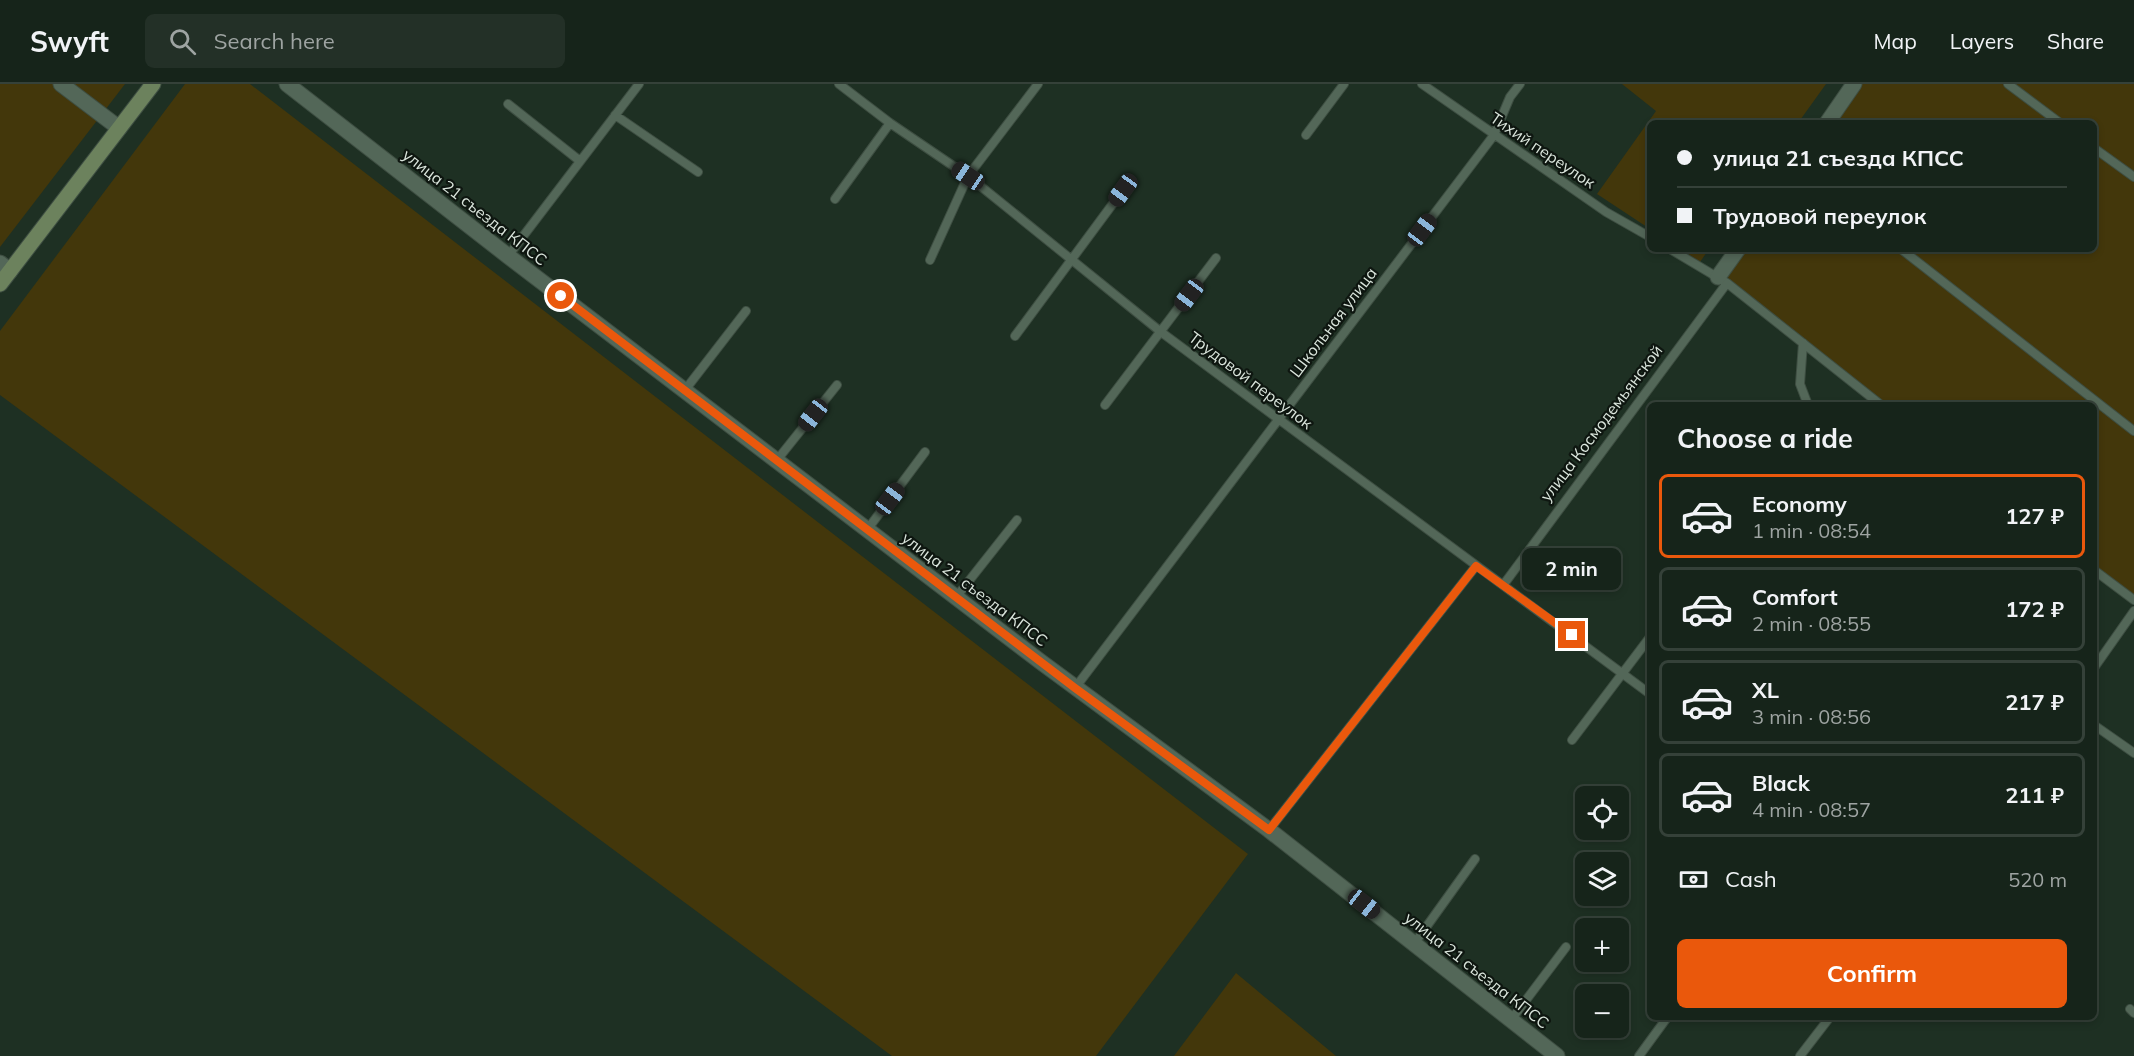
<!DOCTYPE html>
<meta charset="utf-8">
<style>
:root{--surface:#16241a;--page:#233027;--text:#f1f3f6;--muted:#9ea4a2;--line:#354139;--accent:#ea580c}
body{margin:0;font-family:Mulish,sans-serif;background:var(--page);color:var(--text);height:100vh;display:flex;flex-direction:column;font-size:22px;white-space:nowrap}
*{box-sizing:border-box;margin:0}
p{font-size:20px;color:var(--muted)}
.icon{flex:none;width:33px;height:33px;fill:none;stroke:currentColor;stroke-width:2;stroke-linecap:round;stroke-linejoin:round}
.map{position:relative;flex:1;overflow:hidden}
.details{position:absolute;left:1647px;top:318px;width:450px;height:618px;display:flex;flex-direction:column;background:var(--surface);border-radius:9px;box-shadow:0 3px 9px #0003,0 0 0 2px var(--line)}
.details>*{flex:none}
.guide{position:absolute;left:1647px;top:36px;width:450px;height:132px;border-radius:9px;box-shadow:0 3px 9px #0003,0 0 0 2px var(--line);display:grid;align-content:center;height:132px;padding:0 30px;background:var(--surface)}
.buttons{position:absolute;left:1575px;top:702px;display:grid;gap:12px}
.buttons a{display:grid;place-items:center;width:54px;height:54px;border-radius:9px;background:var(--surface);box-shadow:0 3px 9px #0003,0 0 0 2px var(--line);font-size:30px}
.end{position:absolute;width:27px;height:27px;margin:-14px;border:8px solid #ea580c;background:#fff;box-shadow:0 0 0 3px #fff}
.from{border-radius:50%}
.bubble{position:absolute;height:42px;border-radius:9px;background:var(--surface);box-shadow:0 3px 9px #0003,0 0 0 2px var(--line);font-size:20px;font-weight:700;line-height:42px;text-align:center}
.car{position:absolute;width:18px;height:36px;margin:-18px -9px;border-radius:8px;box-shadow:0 0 4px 2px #0007;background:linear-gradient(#222 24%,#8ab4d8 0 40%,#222 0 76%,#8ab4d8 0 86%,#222 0)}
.guide b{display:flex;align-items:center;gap:21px;height:57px;font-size:22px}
.guide b+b{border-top:2px solid var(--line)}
.guide i{width:15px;height:15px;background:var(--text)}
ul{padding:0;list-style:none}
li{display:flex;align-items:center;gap:18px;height:84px;margin:0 12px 9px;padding:0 18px;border:3px solid var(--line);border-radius:9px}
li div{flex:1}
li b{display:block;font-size:22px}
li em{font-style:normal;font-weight:700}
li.selected{border-color:var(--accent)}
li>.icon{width:54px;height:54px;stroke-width:1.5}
h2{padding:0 30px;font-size:27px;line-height:72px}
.pay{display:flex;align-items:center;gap:15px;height:66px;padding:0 30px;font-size:22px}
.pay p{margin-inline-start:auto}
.action{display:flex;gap:12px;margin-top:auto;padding:12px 30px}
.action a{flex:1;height:69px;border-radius:9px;background:var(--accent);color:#fff;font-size:24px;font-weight:700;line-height:69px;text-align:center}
header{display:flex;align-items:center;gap:36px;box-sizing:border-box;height:84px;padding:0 30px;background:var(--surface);border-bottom:2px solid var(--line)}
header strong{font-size:28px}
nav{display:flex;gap:33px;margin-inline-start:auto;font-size:21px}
.search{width:420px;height:54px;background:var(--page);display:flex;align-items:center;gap:15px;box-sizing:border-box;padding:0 21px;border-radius:9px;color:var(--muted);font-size:22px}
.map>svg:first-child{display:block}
.green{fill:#43370b}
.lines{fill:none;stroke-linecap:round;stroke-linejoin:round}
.service-casing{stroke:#3e4e42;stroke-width:10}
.minor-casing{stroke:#3e4e42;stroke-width:17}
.secondary-casing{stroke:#3e4e42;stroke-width:17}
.service{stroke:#536758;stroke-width:8}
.minor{stroke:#536758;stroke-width:15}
.secondary{stroke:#6c825d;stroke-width:15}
.route{stroke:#ea580c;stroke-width:8}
.labels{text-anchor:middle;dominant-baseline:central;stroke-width:4.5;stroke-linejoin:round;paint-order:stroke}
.street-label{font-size:16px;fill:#dbe6dd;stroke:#0e1610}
</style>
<header>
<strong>Swyft</strong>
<div class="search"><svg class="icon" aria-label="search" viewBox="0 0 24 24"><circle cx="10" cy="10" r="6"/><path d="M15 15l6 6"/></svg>Search here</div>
<nav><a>Map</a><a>Layers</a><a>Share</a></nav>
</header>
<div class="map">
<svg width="2134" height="972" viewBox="0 0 2134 972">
<rect width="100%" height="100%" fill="#1e3023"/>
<path class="green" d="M0,0H125L0,163Z
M185,0H250L1248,770L1096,972H892L0,311V247Z
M1622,0H1826L1798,39H1650V145L1597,110L1656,27Z
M1854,0H2134V516L2094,486V321H1881L1718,193L1738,165H2094V39H1827Z
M1681,165H1709L1700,178Z
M1236,889L1336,972H1174Z"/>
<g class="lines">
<g class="service-casing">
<path id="service" d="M839,0L890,39L968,92L1161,248L1650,610
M1422,0L1606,128L1650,153
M2008,0L2060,39
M508,20L580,77
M615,31L698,88
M1306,51L1344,0
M2094,64L2134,93
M835,115L890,39
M1670,165L1727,199L1881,321
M1901,165L2134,347
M508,172L639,0
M930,176L968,92L1038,0
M1015,252L1123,106
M1803,259L1800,300L1808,321
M685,306L746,227
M1105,321L1216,174
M777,376L837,301
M867,446L925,368
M2094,486L2134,516
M1504,500L1727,199
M957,512L1017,436
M2094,584L2134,527
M1075,604L1494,51L1510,13L1520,0
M2094,641L2134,669
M1572,656L1650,553
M1269,746L1476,482
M1414,860L1475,775
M2130,925L2134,929
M1511,936L1566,863
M1639,972L1666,935
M1800,972L1830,933"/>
</g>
<g class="minor-casing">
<path id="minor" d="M61,0L119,44
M287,0L508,172L1041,578L1269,746L1557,972
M1827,39L1854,0
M0,179L10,187
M1718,193L1738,165"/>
</g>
<g class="secondary-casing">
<path id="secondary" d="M0,200L153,0"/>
</g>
<use href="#service" class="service"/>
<use href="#minor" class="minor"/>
<use href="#secondary" class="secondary"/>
</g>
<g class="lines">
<path class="route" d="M561,212L1075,604L1269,746L1476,482L1572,551"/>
</g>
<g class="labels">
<g class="street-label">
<text transform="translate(1543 66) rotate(34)">Тихий переулок</text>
<text transform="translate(475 123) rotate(38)">улица 21 съезда КПСС</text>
<text transform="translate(1333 238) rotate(-53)">Школьная улица</text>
<text transform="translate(1251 296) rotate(37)">Трудовой переулок</text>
<text transform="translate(1601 339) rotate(-53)">улица Космодемьянской</text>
<text transform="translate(975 505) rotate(37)">улица 21 съезда КПСС</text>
<text transform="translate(1477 886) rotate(38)">улица 21 съезда КПСС</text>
</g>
</g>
</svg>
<div class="buttons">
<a><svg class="icon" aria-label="locate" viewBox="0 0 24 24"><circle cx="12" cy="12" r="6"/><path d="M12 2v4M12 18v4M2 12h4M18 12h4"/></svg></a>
<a><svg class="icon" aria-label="layers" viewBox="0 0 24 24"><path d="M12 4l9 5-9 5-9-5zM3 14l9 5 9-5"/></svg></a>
<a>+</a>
<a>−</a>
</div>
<i class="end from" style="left:561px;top:212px"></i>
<i class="end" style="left:1572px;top:551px"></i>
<div class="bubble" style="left:1522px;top:464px;width:99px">2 min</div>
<i class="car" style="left:968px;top:92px;rotate:304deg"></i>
<i class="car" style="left:1123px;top:106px;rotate:216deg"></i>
<i class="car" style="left:1422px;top:146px;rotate:37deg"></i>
<i class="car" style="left:1189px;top:211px;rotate:217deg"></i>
<i class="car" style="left:813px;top:331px;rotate:218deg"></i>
<i class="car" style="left:890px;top:415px;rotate:37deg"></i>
<i class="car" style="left:1364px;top:820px;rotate:128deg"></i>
<div class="guide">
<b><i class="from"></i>улица 21 съезда КПСС</b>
<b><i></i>Трудовой переулок</b>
</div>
<section class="details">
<h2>Choose a ride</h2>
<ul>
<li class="selected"><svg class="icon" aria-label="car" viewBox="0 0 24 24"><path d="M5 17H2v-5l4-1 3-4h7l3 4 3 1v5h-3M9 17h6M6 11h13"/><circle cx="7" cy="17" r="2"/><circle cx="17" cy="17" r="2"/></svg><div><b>Economy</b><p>1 min · 08:54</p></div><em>127 ₽</em></li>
<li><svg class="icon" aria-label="car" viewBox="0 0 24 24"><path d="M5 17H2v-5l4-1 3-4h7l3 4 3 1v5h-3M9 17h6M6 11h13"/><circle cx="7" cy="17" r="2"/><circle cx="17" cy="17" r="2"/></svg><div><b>Comfort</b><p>2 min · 08:55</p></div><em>172 ₽</em></li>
<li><svg class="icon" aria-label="car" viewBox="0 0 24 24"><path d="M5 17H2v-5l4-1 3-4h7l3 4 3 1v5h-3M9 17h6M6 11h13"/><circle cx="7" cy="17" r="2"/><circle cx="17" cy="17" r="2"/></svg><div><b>XL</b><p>3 min · 08:56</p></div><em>217 ₽</em></li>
<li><svg class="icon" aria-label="car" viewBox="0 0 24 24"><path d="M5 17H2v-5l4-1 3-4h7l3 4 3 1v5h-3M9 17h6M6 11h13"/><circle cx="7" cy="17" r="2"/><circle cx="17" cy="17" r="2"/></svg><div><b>Black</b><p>4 min · 08:57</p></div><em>211 ₽</em></li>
</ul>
<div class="pay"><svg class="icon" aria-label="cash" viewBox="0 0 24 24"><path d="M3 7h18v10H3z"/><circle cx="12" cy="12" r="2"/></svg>Cash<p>520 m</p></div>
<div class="action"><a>Confirm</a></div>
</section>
</div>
